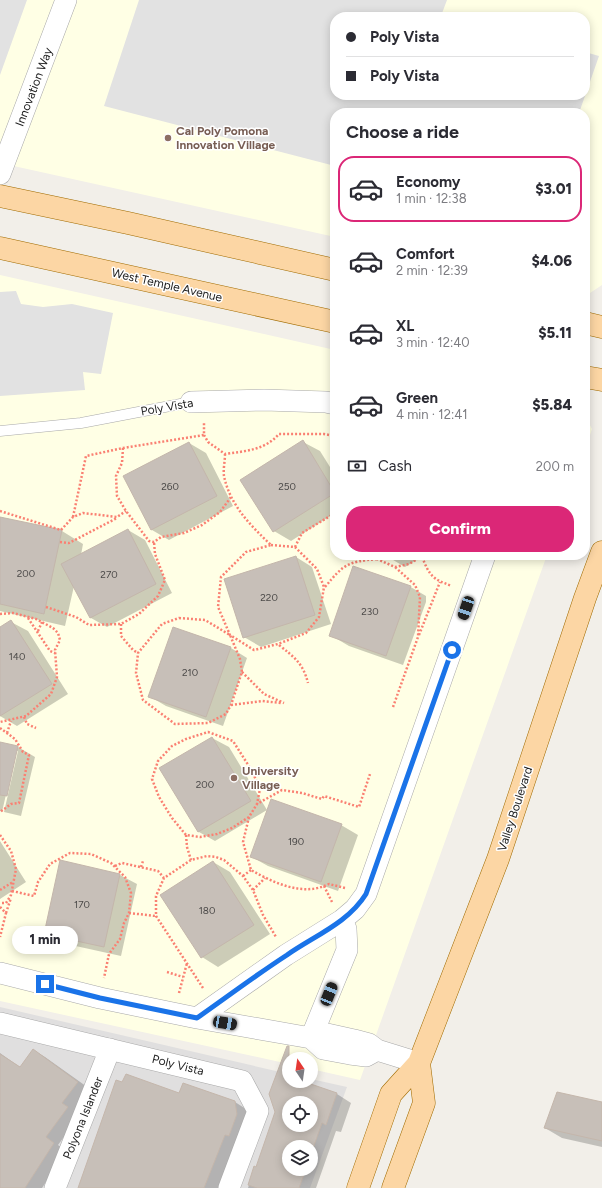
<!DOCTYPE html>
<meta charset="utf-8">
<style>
:root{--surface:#fff;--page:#f7f7f7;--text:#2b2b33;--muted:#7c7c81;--line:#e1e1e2;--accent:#db2777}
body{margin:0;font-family:Figtree,sans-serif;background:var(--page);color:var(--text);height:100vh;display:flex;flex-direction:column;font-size:15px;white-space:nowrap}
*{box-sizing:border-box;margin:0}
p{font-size:13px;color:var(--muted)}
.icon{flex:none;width:22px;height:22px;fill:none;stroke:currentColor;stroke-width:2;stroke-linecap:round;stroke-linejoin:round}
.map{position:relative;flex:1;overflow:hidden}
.sheet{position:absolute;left:330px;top:108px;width:260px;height:452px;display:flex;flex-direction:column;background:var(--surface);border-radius:16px;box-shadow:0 2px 10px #0003}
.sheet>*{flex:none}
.top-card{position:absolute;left:330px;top:12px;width:260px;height:88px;border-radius:16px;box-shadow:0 2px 10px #0003;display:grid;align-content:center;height:88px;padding:0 16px;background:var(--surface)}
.needle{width:26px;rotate:347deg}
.buttons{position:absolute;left:282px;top:1052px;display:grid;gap:8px}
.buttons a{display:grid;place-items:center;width:36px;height:36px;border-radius:50%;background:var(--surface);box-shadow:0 2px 10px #0003;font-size:20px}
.end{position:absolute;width:18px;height:18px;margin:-9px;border:5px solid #1a73e8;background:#fff;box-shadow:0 0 0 2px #fff}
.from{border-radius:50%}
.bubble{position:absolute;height:28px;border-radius:14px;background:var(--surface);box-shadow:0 2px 10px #0003;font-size:13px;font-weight:800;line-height:28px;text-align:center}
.car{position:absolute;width:12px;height:24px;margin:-12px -6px;border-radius:5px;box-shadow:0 0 3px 1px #0007;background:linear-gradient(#222 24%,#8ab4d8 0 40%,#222 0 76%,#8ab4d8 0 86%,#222 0)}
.top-card b{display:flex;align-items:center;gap:14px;height:38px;font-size:15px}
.top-card b+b{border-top:1px solid var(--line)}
.top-card i{width:10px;height:10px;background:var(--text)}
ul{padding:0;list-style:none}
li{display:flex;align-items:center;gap:12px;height:66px;margin:0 8px 6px;padding:0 8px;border:2px solid transparent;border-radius:16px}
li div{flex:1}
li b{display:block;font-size:15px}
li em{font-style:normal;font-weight:800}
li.selected{border-color:var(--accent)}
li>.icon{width:36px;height:36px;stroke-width:1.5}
h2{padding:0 16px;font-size:18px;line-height:48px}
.pay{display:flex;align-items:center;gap:10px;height:44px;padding:0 16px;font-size:15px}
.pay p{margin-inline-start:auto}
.primary-button{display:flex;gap:8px;margin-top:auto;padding:8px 16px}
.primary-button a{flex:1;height:46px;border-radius:16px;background:var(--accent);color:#fff;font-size:16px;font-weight:800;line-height:46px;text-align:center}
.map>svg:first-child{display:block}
.residential{fill:#e0dfdf;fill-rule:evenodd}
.education{fill:#ffffe5;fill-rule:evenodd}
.parking{fill:#e2e2e2}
.shadow{fill:#0003;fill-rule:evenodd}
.building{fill:#c7bfb8;stroke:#c4b6ab;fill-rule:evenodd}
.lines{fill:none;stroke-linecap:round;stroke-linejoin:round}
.service-casing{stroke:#a9a9a9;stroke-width:11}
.minor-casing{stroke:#a9a9a9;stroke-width:22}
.primary-casing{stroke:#a06b00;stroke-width:23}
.path{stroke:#fa8072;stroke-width:2.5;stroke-dasharray:2 2;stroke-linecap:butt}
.service{stroke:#fff;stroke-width:10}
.minor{stroke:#fff;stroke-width:21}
.primary{stroke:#fcd6a4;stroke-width:22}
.route{stroke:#1a73e8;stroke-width:5}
.education-dot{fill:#8d6e63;stroke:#fff;stroke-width:1.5}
.labels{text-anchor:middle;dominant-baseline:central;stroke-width:3;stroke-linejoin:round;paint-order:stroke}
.number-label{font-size:10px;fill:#4b4948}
.street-label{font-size:12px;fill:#222;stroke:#fff}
.education-label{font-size:12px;font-weight:bold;fill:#785e54;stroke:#fff;text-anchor:start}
</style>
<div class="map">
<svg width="602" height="1188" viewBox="0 0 602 1188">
<rect width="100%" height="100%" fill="#f2efe9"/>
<path class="residential" d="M0,1007L289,1074V1081H311V1079L347,1087L310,1188H0ZM289,1103H311V1125H289ZM289,1147H311V1169H289Z"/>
<path class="education" d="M0,0H602V285L590,293L585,291V113H335V237L0,163ZM335,17H585V95H335Z
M0,275L335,350V555H547L360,1080L311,1069V1059H289V1064L0,1001Z
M585,416L592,429L585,450Z"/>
<path class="parking" d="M0,0H27L0,75Z
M139,0H447L441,16L446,17H335V95H585V52L599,56L579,113H335V166L104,106Z
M16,291L21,304L43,307L72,304L113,313L101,374L83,372L85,390L0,396V292Z"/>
<path class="shadow" d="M303,442L320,451L335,475V513L291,541L274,531Z
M189,443L206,453L233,506L169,540L152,530L124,477Z
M0,517L62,531L83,544L81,555L128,530L145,540L172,593L107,627L91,618L74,586L65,626L0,611Z
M387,555H425L405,567L388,557Z
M296,557L312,567L331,624L261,647L244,637Z
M409,586L426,596V602L403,665L349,646L332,636Z
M11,622L28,631L68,694L17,726L0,716V629Z
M231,648L247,658L223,726L166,706L149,696Z
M212,738L229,747L267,810L215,841L199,832Z
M0,743L18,747L35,757L21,816L4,812L18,751H16L2,812L0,811Z
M341,825L358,835L338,891L268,866L252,857Z
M0,841L26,882L0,899Z
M213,862L230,872L270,934L218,967L202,957Z
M120,875L137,884L121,956L62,943L45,933Z
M33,1050L45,1057L90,1089L80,1115L58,1145L66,1151L42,1188H0V1053L21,1068Z
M289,1077V1081H299L337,1094L351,1103L341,1132L336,1131L316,1188H248L255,1168L256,1169ZM289,1103H311V1125H289ZM289,1147H311V1169H289Z
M179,1094L235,1102L249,1111L223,1188H79Z
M602,1103V1147L562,1138L545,1128Z"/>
<path class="building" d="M303,440L335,493L273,532L240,480Z
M189,442L217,496L151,530L123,476Z
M0,517L62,530L44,614L0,604Z
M128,529L156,584L90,618L61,564Z
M296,556L315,615L243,638L224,579Z
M353,566L411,586L386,656L329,636Z
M11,620L52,684L0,716V627Z
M173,627L231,647L206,717L148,697Z
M212,737L251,801L198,832L159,768Z
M0,742L18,746L7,796L0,795Z
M271,799L342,824L321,882L250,857Z
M60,860L120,874L104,947L44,934Z
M213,861L254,925L201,958L160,895Z
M287,1046H289V1081H302L337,1093L326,1125L322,1123L311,1154V1147H289V1169H306L299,1188H257L248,1185L254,1166L256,1167L275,1112L269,1094ZM289,1103H311V1125H289Z
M33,1049L78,1082L62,1103L68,1107L46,1137L54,1143L25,1188H0V1054L20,1067Z
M126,1074L179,1093L183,1083L235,1101L237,1114L229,1136L225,1135L204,1188H78L116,1080L122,1082Z
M557,1092L602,1102V1141L544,1128Z"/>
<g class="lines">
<g class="service-casing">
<path id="service" d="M0,431L81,423L191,402"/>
</g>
<g class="minor-casing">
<path id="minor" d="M0,174L66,0
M191,402L264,400L326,402L335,404
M0,973L100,998L197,1018L311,1038L327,1034L354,1040L369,1044L377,1050L419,1063
M197,1018L286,955L342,920
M0,1023L242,1081L258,1111L229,1188
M311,1038L347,950L346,929L342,920L355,909L366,894L485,555
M311,1038L323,1049L350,1054L366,1056L377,1050
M55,1188L110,1049"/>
</g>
<g class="primary-casing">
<path id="primary" d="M0,196L128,223L335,270
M0,248L335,322
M585,323L602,327
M585,377L602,380
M358,1188L391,1094L419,1063L498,859L585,598L602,552
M393,1188L424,1103L419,1063"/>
</g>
<path class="path" d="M204,435L208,442L225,454C246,451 265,450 279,434H324L335,436
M123,448L122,463L116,476L117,496L126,511L149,541L154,542L161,537L184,533L202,525L220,512L231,497
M225,454C225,461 223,470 224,476C230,505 250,525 271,545
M0,511L61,530L73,517L83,513L117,517L126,511
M73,517L86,456L123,448L204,435V422
M60,542L69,543L117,518
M271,545L295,547L317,569L324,587L319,617L306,633L278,644L254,650L230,635L218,607L221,577L246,552Z
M295,547L302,533L335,513
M375,555L377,559L395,567L409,564L424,555
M422,557C430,576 432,579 452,586
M325,587C344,564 347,562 377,559
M46,607L76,617L89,625L121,624L139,614L158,596L165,580L155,554L154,542
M0,614L13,613L36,619L53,628L58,633L60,640L55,650L57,677L51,694L26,716L0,722
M28,618L50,651L55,653
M179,618L205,620L230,635L240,659L242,672L231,705L226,714L208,723L175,724L143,700L136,673L138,653L162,624Z
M121,624V636L133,650L138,653
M38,631L42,622
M419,635L440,582
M279,645C294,657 303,663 308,683
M242,672L264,694L284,703
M231,705L262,701L281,703
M393,707L418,637L420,597L415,585L395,567
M24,717L27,724L36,728
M0,728L15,739L23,752L29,755L19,803L11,804L0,812
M7,733L11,721
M249,817L232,828L217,834L200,837L186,835L172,818L159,797L152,779L158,761L172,746L186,739L208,732L233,741L252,771L260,789L257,804
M0,835L11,851L16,869L11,895L6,903H0
M186,835L187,847L191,860
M115,866L122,863L158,871L164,878
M141,867L143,861
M243,876L251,870
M324,886L332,902
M345,888L329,884C303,897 274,883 251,870L243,842L249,817L257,804L282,790L302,793L322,799L324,796L359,807L370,774
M0,890L13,882
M253,890L265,878
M12,891L34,896L38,882L50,864L70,853L91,854L111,863L125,877L131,893L129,913L124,923L120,939L109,954L104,978
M0,907L6,913L0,937
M6,913L11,898
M129,913L156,916
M167,972L183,977
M203,988L156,916V896L164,878L191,860L207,856L216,857L224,860L243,876L253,890L263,915L276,937
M179,993L187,963"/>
<use href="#service" class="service"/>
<use href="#minor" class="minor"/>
<use href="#primary" class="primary"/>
</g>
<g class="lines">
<path class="route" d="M45,984L100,998L197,1018C227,997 256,975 287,955C314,936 348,923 366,894L452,650"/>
</g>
<g class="education-dot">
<circle cx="168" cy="138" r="4"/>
<circle cx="234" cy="778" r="4"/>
</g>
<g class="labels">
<g class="number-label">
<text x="170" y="486">260</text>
<text x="287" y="486">250</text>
<text x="26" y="573">200</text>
<text x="109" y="574">270</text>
<text x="269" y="597">220</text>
<text x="370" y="611">230</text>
<text x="17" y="656">140</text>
<text x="190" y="672">210</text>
<text x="205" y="784">200</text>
<text x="296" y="841">190</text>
<text x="82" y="904">170</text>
<text x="207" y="910">180</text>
</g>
<g class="street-label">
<text transform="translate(34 87) rotate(-69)">Innovation Way</text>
<text transform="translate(167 285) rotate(13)">West Temple Avenue</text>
<text transform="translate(167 407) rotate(-10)">Poly Vista</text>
<text transform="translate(515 809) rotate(-72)">Valley Boulevard</text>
<text transform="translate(178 1065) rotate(14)">Poly Vista</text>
<text transform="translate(83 1118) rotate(-68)">Polyona Islander</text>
</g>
<g class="education-label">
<text x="176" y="131">Cal Poly Pomona<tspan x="176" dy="14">Innovation Village</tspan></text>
<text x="242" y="771">University<tspan x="242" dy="14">Village</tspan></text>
</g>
</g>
</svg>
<div class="buttons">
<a><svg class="needle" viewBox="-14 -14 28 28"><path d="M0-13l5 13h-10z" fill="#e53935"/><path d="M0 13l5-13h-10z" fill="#7c7c81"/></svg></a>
<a><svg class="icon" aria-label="locate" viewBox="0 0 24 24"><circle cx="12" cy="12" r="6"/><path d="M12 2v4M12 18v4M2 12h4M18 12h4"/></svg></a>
<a><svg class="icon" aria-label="layers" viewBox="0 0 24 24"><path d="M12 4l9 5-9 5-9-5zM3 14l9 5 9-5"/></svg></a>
</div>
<i class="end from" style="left:452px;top:650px"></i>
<i class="end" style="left:45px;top:984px"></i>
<div class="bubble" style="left:12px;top:926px;width:66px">1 min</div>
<i class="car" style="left:466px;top:608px;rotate:199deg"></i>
<i class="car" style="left:329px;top:994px;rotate:22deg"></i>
<i class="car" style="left:225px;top:1023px;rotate:100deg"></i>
<div class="top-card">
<b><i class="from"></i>Poly Vista</b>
<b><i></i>Poly Vista</b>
</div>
<section class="sheet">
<h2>Choose a ride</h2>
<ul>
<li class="selected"><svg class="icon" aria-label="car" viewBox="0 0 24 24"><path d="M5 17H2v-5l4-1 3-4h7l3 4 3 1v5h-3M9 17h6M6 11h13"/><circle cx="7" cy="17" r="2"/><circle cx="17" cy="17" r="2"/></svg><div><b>Economy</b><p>1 min · 12:38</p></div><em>$3.01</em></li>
<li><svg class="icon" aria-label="car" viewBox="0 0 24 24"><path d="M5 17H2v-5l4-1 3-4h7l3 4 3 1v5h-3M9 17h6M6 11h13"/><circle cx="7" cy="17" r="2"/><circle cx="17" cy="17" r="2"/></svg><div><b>Comfort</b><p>2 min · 12:39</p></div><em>$4.06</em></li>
<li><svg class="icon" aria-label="car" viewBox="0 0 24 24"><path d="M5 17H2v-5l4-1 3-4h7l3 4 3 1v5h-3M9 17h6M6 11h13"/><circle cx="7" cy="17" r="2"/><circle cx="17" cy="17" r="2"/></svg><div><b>XL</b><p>3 min · 12:40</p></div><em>$5.11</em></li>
<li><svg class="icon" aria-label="car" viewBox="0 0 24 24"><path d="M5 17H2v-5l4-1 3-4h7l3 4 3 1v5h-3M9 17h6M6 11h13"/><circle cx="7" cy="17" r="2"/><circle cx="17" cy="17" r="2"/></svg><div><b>Green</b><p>4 min · 12:41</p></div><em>$5.84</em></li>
</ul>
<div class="pay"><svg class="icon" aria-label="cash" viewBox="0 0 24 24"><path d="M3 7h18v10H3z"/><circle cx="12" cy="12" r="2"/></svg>Cash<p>200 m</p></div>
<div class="primary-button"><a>Confirm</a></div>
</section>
</div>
